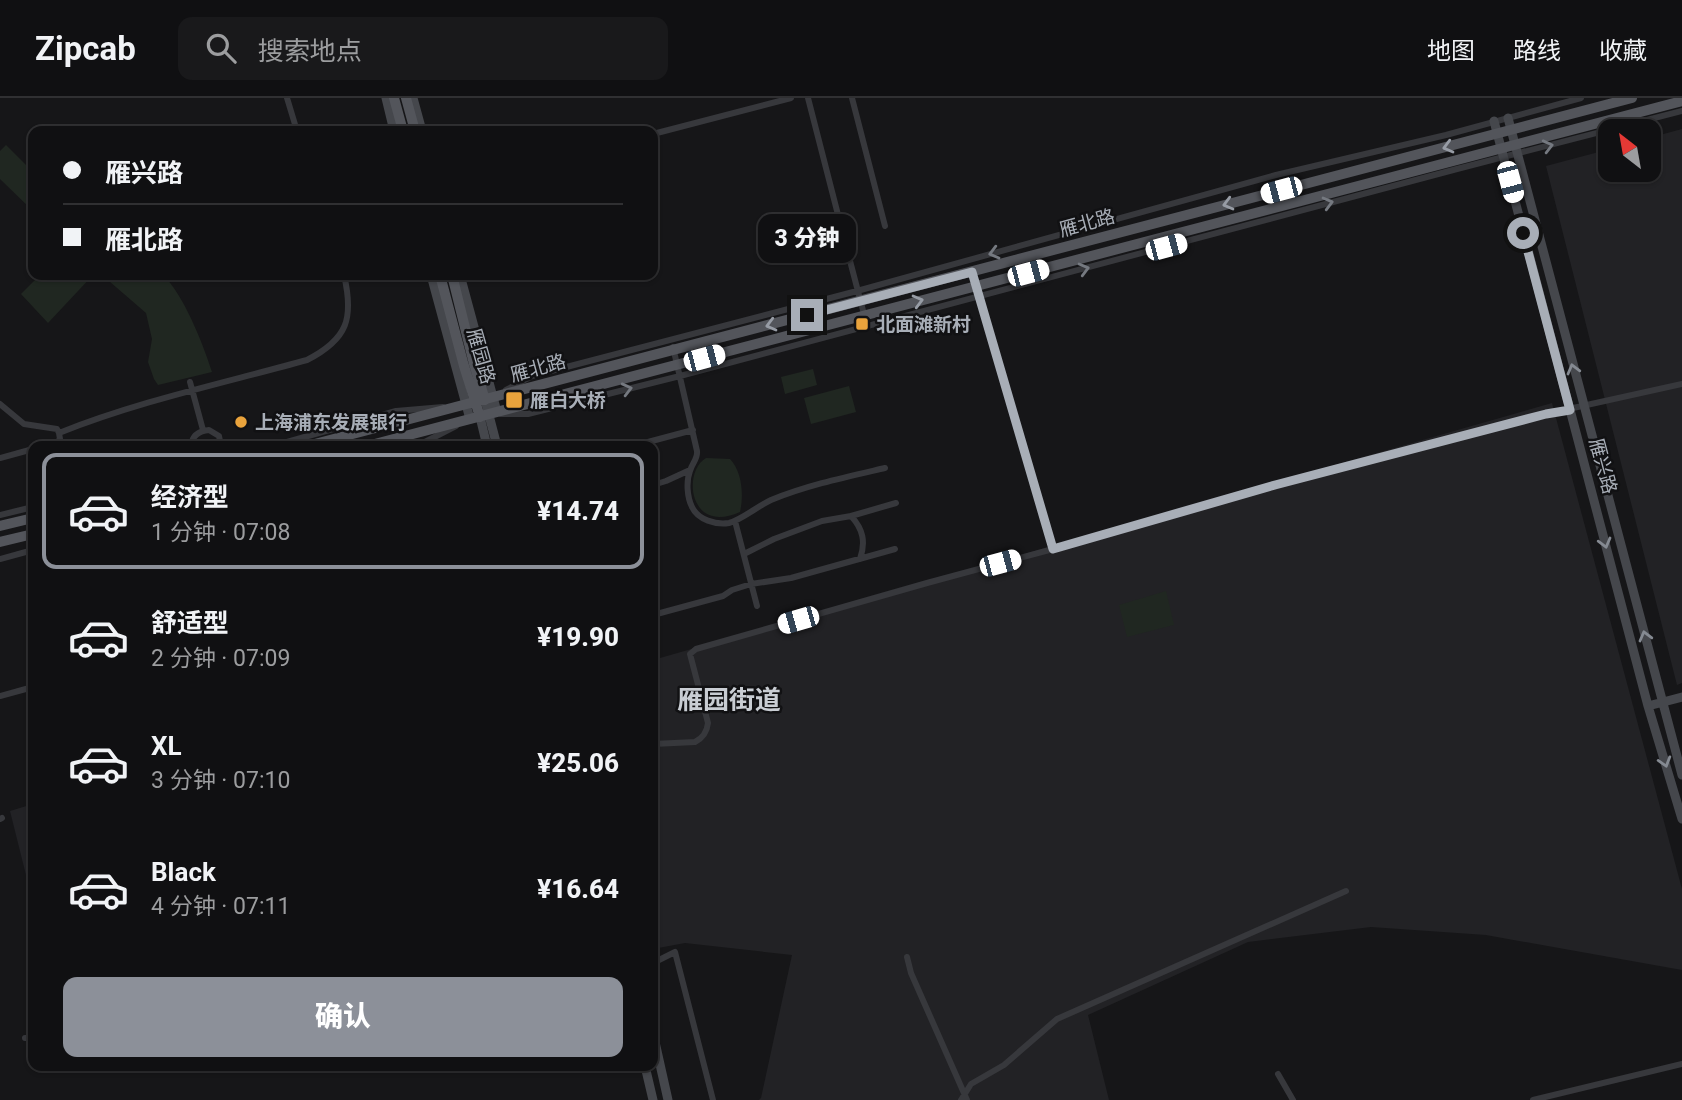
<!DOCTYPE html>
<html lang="zh">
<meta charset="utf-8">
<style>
:root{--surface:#101012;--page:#19191b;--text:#f1f3f6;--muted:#9c9d9f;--line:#303032;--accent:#8c9099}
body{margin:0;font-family:Roboto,"Noto Sans SC",sans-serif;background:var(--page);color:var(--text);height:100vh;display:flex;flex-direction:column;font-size:26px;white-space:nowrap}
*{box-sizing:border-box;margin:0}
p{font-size:23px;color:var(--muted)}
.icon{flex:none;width:38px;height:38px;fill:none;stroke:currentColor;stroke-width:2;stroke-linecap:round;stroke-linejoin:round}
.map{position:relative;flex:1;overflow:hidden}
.details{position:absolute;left:28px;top:343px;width:630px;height:630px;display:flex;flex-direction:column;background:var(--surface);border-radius:14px;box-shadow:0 2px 5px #0004,0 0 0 2px var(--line)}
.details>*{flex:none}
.banner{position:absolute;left:28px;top:28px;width:630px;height:154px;border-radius:14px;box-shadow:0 2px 5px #0004,0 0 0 2px var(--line);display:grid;align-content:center;height:154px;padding:0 35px;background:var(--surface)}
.needle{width:46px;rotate:329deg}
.buttons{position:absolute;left:1598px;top:21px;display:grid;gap:14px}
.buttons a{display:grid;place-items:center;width:63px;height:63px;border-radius:14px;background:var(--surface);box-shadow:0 2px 5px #0004,0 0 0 2px var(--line);font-size:35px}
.end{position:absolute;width:32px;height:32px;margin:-16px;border:9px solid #a8aeb7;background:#111;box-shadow:0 0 0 4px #111}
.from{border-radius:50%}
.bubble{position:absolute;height:49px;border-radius:14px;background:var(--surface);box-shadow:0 2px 5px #0004,0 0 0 2px var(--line);font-size:23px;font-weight:800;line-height:49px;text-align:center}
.car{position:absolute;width:21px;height:42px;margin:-21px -10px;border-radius:9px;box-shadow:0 0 5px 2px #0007;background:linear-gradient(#fff 24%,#345 0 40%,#fff 0 76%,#345 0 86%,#fff 0)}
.banner b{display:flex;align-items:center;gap:24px;height:66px;font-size:26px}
.banner b+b{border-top:2px solid var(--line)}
.banner i{width:18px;height:18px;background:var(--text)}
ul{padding:12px 0 0;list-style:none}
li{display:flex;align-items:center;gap:21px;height:116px;margin:0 14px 10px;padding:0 21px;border:4px solid transparent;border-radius:14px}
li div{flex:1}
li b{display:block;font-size:26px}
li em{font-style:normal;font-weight:800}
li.current{border-color:var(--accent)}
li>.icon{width:63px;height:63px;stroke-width:1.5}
.action{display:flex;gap:14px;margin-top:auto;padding:14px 35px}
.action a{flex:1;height:80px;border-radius:14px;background:var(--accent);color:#fff;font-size:28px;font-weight:800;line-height:80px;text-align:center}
header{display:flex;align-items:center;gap:42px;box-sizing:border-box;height:98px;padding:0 35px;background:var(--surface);border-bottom:2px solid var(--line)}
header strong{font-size:33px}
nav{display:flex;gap:38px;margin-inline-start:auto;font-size:24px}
.search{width:490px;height:63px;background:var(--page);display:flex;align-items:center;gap:18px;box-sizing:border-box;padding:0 24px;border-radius:14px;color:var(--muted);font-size:26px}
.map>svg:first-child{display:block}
.built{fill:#222225}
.park{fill:#202721}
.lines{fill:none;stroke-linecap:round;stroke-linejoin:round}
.street-tunnel{stroke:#333438;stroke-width:6;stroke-dasharray:6 3;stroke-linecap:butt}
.street{stroke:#37383c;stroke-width:6}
.secondary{stroke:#45474c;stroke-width:9}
.primary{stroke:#53555b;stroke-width:10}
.oneway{stroke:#757980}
.oneway2{stroke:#979ca5}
.oneway3{stroke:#858a92}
.route{stroke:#a8aeb7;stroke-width:9}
.poi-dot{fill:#e9a33c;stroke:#111113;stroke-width:2.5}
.labels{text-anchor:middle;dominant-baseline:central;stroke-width:5;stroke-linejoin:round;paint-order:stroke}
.street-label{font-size:19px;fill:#a8aeb7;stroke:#111113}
.poi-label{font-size:19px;font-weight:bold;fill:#a8aeb7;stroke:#111113;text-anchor:start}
.district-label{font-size:26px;font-weight:bold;fill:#c9cdd3;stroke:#111113}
</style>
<header>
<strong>Zipcab</strong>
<div class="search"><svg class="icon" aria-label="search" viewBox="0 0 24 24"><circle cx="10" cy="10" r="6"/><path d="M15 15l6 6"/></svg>搜索地点</div>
<nav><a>地图</a><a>路线</a><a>收藏</a></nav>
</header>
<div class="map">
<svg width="1682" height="1002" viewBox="0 0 1682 1002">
<rect width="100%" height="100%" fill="#161618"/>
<path class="built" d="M1682,31V585L1677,587L1546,68L1610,51V72H1648L1649,40Z
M1552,305L1682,791V872L1486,837L1371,829L1248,844L1088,917L1109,1002H759L761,1000L792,857L685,845L653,851V562Z
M33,706V805L10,713Z"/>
<path class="park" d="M6,47L33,74V113L0,81V53Z
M40,177H93L48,225L21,196Z
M102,177H163C184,197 203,246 212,274L158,287L154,281L148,264L152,241L146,215Z
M813,271L817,287L785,296L781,279Z
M849,288L856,314L811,326L804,300Z
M706,360L730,361C742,374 744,396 740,414C689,437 682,374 706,360Z
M1166,493L1174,527L1127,539L1119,507Z"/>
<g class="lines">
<path class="street-tunnel" d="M845,144L849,159"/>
<path class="street" d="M287,0L297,33
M808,0L845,144
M852,0L885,128
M653,36L791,0
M849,159L865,220
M972,174L1053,451
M673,249L697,353C698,361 692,365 690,373C686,383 687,399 692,409C698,422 716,427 729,425C741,422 758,408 771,402C808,387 846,379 885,370
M190,284L203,332
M506,292L532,278L857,193L1276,77L1446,37L1581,0
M0,306L24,326L57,331L59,335L60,341L55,346L45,348
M501,316H528L680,278L1457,71L1682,13
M59,335C139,303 224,285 307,262C348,241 354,220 344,177
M191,348C192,338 198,333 209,332L219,338L221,348
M273,348L396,313L443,309
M417,348L456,328
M633,348L693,332
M0,360L33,351
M653,387L666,383L690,372
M0,417L33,409
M851,418L896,405
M735,423L757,508
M744,456L774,441L822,423L851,418C863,431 866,444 860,461
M0,461L33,452
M653,517L723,498L732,492L751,486L791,480L895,451
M0,598L33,589
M653,646L695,644C703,640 707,634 708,625L690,556L696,551L927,485L1053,451L1275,387L1546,316L1682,286
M0,721L2,720
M907,859L911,875L967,1002
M653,865L675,854L713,1002
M25,940H33
M1278,976L1293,1002
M961,1002L971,986L1004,967L1057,921L1346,793
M1533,1002L1682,966"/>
<path class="secondary" d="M386,0L394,33
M413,0L422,33
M1508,20L1682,677
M1494,23L1648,608L1682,721
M431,177L470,321
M460,177L497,314
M485,302L497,348
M480,319L487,348
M1648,608L1682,599
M653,935L668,1002
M645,968L653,1002"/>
<path class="primary" d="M394,0L403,33
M406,0L415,33
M440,177L464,268L480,319
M452,177L474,266L485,302
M307,348L1632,0
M367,348L1682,3
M0,428L33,420
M0,444L33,436"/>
</g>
<defs><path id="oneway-chevron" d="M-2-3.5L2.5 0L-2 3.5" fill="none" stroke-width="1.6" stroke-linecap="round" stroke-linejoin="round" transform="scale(1.75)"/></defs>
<g class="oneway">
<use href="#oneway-chevron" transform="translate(1548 48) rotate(-14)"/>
<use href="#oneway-chevron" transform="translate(1328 105) rotate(-15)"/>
<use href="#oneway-chevron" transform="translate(994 155) rotate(165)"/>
<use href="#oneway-chevron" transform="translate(1084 171) rotate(-15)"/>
<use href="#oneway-chevron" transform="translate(627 291) rotate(-14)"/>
</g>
<g class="oneway2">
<use href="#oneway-chevron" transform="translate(1448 49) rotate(165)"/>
<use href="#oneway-chevron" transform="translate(1228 106) rotate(165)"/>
<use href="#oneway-chevron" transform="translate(918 203) rotate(-15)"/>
<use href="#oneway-chevron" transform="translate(771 227) rotate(165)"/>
</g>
<g class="oneway3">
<use href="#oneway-chevron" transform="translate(1573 271) rotate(-105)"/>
<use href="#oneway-chevron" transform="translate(1605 445) rotate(75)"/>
<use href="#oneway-chevron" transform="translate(1645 538) rotate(-105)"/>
<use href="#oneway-chevron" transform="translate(1665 664) rotate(73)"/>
</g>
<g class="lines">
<path class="route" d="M807,217L972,174L1053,451L1275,387L1546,316L1570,312L1523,135"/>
</g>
<g class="poi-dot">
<rect x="855" y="219" width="14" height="14" rx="3.5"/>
<rect x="505" y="293" width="18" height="18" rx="3.5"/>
<circle cx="241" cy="324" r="7"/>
</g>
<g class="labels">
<g class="street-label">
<text transform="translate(1087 125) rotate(-15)">雁北路</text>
<text transform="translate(481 258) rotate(74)">雁园路</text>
<text transform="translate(538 270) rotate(-15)">雁北路</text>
<text transform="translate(1603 368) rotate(75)">雁兴路</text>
</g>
<g class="poi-label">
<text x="876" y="226">北面滩新村</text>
<text x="530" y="302">雁白大桥</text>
<text x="255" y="324">上海浦东发展银行</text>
</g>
<g class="district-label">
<text x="729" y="602">雁园街道</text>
</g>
</g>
</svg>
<div class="buttons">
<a><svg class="needle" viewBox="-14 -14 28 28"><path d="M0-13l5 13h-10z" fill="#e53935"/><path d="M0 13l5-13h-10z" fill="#9c9d9f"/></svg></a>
</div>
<i class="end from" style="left:1523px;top:135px"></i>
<i class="end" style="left:807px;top:217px"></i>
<div class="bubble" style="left:758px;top:116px;width:98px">3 分钟</div>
<i class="car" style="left:1510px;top:84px;rotate:165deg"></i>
<i class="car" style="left:1281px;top:92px;rotate:255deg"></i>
<i class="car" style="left:1166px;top:149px;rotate:75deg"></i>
<i class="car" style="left:1028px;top:175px;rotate:75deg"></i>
<i class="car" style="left:704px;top:260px;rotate:75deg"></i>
<i class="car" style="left:1000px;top:465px;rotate:75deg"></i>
<i class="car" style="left:798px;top:522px;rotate:254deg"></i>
<div class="banner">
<b><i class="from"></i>雁兴路</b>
<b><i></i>雁北路</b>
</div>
<section class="details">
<ul>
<li class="current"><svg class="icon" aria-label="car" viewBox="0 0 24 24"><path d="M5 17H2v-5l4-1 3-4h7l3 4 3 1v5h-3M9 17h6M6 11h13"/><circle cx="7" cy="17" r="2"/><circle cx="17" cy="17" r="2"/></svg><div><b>经济型</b><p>1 分钟 · 07:08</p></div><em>¥14.74</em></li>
<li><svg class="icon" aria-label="car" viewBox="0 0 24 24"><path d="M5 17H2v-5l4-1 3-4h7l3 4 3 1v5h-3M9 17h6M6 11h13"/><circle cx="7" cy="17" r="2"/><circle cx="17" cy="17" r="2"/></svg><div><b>舒适型</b><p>2 分钟 · 07:09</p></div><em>¥19.90</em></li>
<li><svg class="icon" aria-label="car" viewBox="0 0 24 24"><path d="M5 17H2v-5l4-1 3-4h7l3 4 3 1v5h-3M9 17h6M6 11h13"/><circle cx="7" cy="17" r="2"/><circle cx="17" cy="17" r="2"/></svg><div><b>XL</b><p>3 分钟 · 07:10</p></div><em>¥25.06</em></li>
<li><svg class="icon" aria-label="car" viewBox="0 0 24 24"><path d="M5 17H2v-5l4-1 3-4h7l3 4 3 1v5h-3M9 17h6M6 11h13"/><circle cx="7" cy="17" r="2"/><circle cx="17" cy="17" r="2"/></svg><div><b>Black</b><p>4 分钟 · 07:11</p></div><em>¥16.64</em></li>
</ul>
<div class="action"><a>确认</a></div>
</section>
</div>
